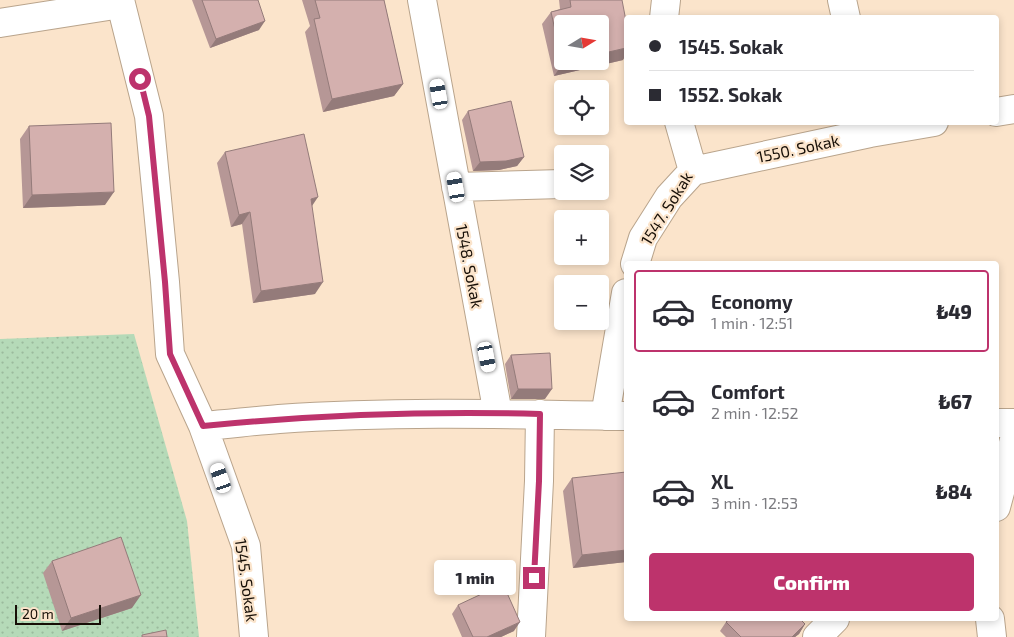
<!DOCTYPE html>
<meta charset="utf-8">
<style>
:root{--surface:#fff;--page:#f2f2f3;--text:#2b2b33;--muted:#7c7c81;--line:#e1e1e2;--accent:#bd336c}
body{margin:0;font-family:"Exo 2",sans-serif;background:var(--page);color:var(--text);height:100vh;display:flex;flex-direction:column;font-size:19px;white-space:nowrap}
*{box-sizing:border-box;margin:0}
p{font-size:16px;color:var(--muted)}
.icon{flex:none;width:28px;height:28px;fill:none;stroke:currentColor;stroke-width:2;stroke-linecap:round;stroke-linejoin:round}
.map{position:relative;flex:1;overflow:hidden}
.side{position:absolute;left:624px;top:261px;width:375px;height:360px;display:flex;flex-direction:column;background:var(--surface);border-radius:5px;box-shadow:0 2px 8px #0003}
.side>*{flex:none}
.banner{position:absolute;left:624px;top:15px;width:375px;height:110px;border-radius:5px;box-shadow:0 2px 8px #0003;display:grid;align-content:center;height:110px;padding:0 25px;background:var(--surface)}
.needle{width:32px;rotate:79deg}
.buttons{position:absolute;left:554px;top:15px;display:grid;gap:10px}
.buttons a{display:grid;place-items:center;width:55px;height:55px;border-radius:5px;background:var(--surface);box-shadow:0 2px 8px #0003;font-size:25px}
.scale{position:absolute;left:15px;bottom:12px;width:86px;box-sizing:border-box;padding-left:5px;border:2px solid #170f07;border-top:0;font-size:14px;line-height:18px;white-space:nowrap;color:#170f07;-webkit-text-stroke:4px #fbe4cb;paint-order:stroke}
.end{position:absolute;width:22px;height:22px;margin:-11px;border:6px solid #bd336c;background:#fff;box-shadow:0 0 0 2px #fff}
.from{border-radius:50%}
.bubble{position:absolute;height:35px;border-radius:5px;background:var(--surface);box-shadow:0 2px 8px #0003;font-size:16px;font-weight:800;line-height:35px;text-align:center}
.car{position:absolute;width:15px;height:30px;margin:-15px -8px;border-radius:6px;box-shadow:0 0 4px 1px #0007;background:linear-gradient(#fff 24%,#345 0 40%,#fff 0 76%,#345 0 86%,#fff 0)}
.banner b{display:flex;align-items:center;gap:18px;height:48px;font-size:19px}
.banner b+b{border-top:1px solid var(--line)}
.banner i{width:12px;height:12px;background:var(--text)}
ul{padding:9px 0 0;list-style:none}
li{display:flex;align-items:center;gap:15px;height:82px;margin:0 10px 8px;padding:0 15px;border:2px solid transparent;border-radius:5px}
li div{flex:1}
li b{display:block;font-size:19px}
li em{font-style:normal;font-weight:800}
li.selected{border-color:var(--accent)}
li>.icon{width:45px;height:45px;stroke-width:1.5}
.action{display:flex;gap:10px;margin-top:auto;padding:10px 25px}
.action a{flex:1;height:58px;border-radius:5px;background:var(--accent);color:#fff;font-size:20px;font-weight:800;line-height:58px;text-align:center}
.map>svg:first-child{display:block}
.grass{fill:url(#grass-dots)}
.lines{fill:none;stroke-linecap:round;stroke-linejoin:round}
.street-casing{stroke:#b9a48c;stroke-width:30}
.street{stroke:#fff;stroke-width:28}
.wall{fill:#b69796}
.shaded-wall{fill:#947b7a}
.building{fill:#d4b0ae;stroke:#947b7a}
.route{stroke:#bd336c;stroke-width:6}
.labels{text-anchor:middle;dominant-baseline:central;stroke-width:4.5;stroke-linejoin:round;paint-order:stroke}
.street-label{font-size:16px;fill:#170f07;stroke:#fbe4cb}
</style>
<div class="map">
<svg width="1014" height="637" viewBox="0 0 1014 637">
<defs>
<pattern id="grass-dots" width="8" height="8" patternUnits="userSpaceOnUse" patternTransform="scale(1.25)"><rect width="8" height="8" fill="#b5dab8"/><path d="M2 2h.1M6 6h.1" fill="none" stroke="#9bba9d" stroke-width="1.8" stroke-linecap="round"/></pattern>
</defs>
<rect width="100%" height="100%" fill="#fbe4cb"/>
<path class="grass" d="M134,334L187,521L199,637H0V339Z"/>
<g class="lines">
<g class="street-casing">
<path id="street" d="M120,0L149,116L165,282L170,354L203,426L246,546L254,637
M422,0L498,414
M842,0L846,18
M664,18L666,0
M0,23L121,4
M996,112L1014,109
M693,171L870,133L934,122
M456,187L562,184
M635,264L643,238L669,197L693,171L679,122
M605,416L626,293
M996,423H1014
M203,426C228,424 254,421 279,419C395,411 511,414 626,416
M996,507L1014,440
M990,619L992,637
M531,637L539,481L540,414
M817,637L835,619"/>
</g>
<use href="#street" class="street"/>
</g>
<path class="wall" d="M192,0H258L259,30L210,48Z
M302,0H384L403,84L394,96L323,112L305,32L310,26Z
M559,0H622L623,60L554,76L542,24L551,12L560,9Z
M468,111L524,157L517,166L499,170L473,171L462,120Z
M29,126L105,205L23,208L20,139Z
M225,152L312,205L315,294L253,303L242,224L231,227L217,163Z
M511,355L545,399H511L505,364Z
M572,478L626,562L573,568L563,491Z
M52,561L132,608L62,631L43,573Z
M458,605L514,631L501,637H462L452,614Z
M726,622L805,624L799,634L795,637H726L720,631Z"/>
<path class="shaded-wall" d="M265,21L259,30L210,48L216,39Z
M626,48V55L623,60L554,76L563,63L569,61H600V54Z
M403,84L394,96L323,112L332,99Z
M524,157L517,166L499,170L473,171L480,162Z
M114,192L105,205L23,208L32,195Z
M318,197L310,209L311,199Z
M250,212L242,224L231,227L239,215Z
M323,282L315,294L253,303L261,291Z
M518,389H552L545,399H511Z
M626,550V562L573,568L582,555Z
M141,595L132,608L62,631L71,618Z
M520,622L514,631L501,637H487Z
M805,624L799,634L795,637H792Z"/>
<path class="building" d="M202,0H258L265,21L216,39Z
M315,0H384L403,84L332,99L314,19L320,18Z
M570,0H622L626,21V48L600,54V24H562V61L551,12L571,7Z
M511,101L524,157L506,161L480,162L468,111Z
M111,123L114,192L32,195L29,126Z
M304,134L318,197L311,199L323,282L261,291L250,212L239,215L225,152Z
M550,353L552,389H518L511,355Z
M626,472V550L582,555L572,478Z
M121,537L141,595L71,618L52,561Z
M503,584L520,622L487,637H473L458,605Z
M730,619H800L805,624L792,637H741L726,622Z
M166,630L167,637H142V635Z"/>
<g class="lines">
<path class="route" d="M140,79L149,116L165,282L170,354L203,426C315,415 428,411 540,414L539,481L534,578"/>
</g>
<g class="labels">
<g class="street-label">
<text transform="translate(798 148) rotate(-12)">1550. Sokak</text>
<text transform="translate(666 208) rotate(-58)">1547. Sokak</text>
<text transform="translate(470 266) rotate(79)">1548. Sokak</text>
<text transform="translate(247 580) rotate(82)">1545. Sokak</text>
</g>
</g>
</svg>
<div class="buttons">
<a><svg class="needle" viewBox="-14 -14 28 28"><path d="M0-13l5 13h-10z" fill="#e53935"/><path d="M0 13l5-13h-10z" fill="#7c7c81"/></svg></a>
<a><svg class="icon" aria-label="locate" viewBox="0 0 24 24"><circle cx="12" cy="12" r="6"/><path d="M12 2v4M12 18v4M2 12h4M18 12h4"/></svg></a>
<a><svg class="icon" aria-label="layers" viewBox="0 0 24 24"><path d="M12 4l9 5-9 5-9-5zM3 14l9 5 9-5"/></svg></a>
<a>+</a>
<a>−</a>
</div>
<div class="scale">20 m</div>
<i class="end from" style="left:140px;top:79px"></i>
<i class="end" style="left:534px;top:578px"></i>
<div class="bubble" style="left:434px;top:560px;width:82px">1 min</div>
<i class="car" style="left:439px;top:94px;rotate:350deg"></i>
<i class="car" style="left:456px;top:187px;rotate:350deg"></i>
<i class="car" style="left:487px;top:357px;rotate:169deg"></i>
<i class="car" style="left:221px;top:478px;rotate:341deg"></i>
<div class="banner">
<b><i class="from"></i>1545. Sokak</b>
<b><i></i>1552. Sokak</b>
</div>
<section class="side">
<ul>
<li class="selected"><svg class="icon" aria-label="car" viewBox="0 0 24 24"><path d="M5 17H2v-5l4-1 3-4h7l3 4 3 1v5h-3M9 17h6M6 11h13"/><circle cx="7" cy="17" r="2"/><circle cx="17" cy="17" r="2"/></svg><div><b>Economy</b><p>1 min · 12:51</p></div><em>₺49</em></li>
<li><svg class="icon" aria-label="car" viewBox="0 0 24 24"><path d="M5 17H2v-5l4-1 3-4h7l3 4 3 1v5h-3M9 17h6M6 11h13"/><circle cx="7" cy="17" r="2"/><circle cx="17" cy="17" r="2"/></svg><div><b>Comfort</b><p>2 min · 12:52</p></div><em>₺67</em></li>
<li><svg class="icon" aria-label="car" viewBox="0 0 24 24"><path d="M5 17H2v-5l4-1 3-4h7l3 4 3 1v5h-3M9 17h6M6 11h13"/><circle cx="7" cy="17" r="2"/><circle cx="17" cy="17" r="2"/></svg><div><b>XL</b><p>3 min · 12:53</p></div><em>₺84</em></li>
</ul>
<div class="action"><a>Confirm</a></div>
</section>
</div>
